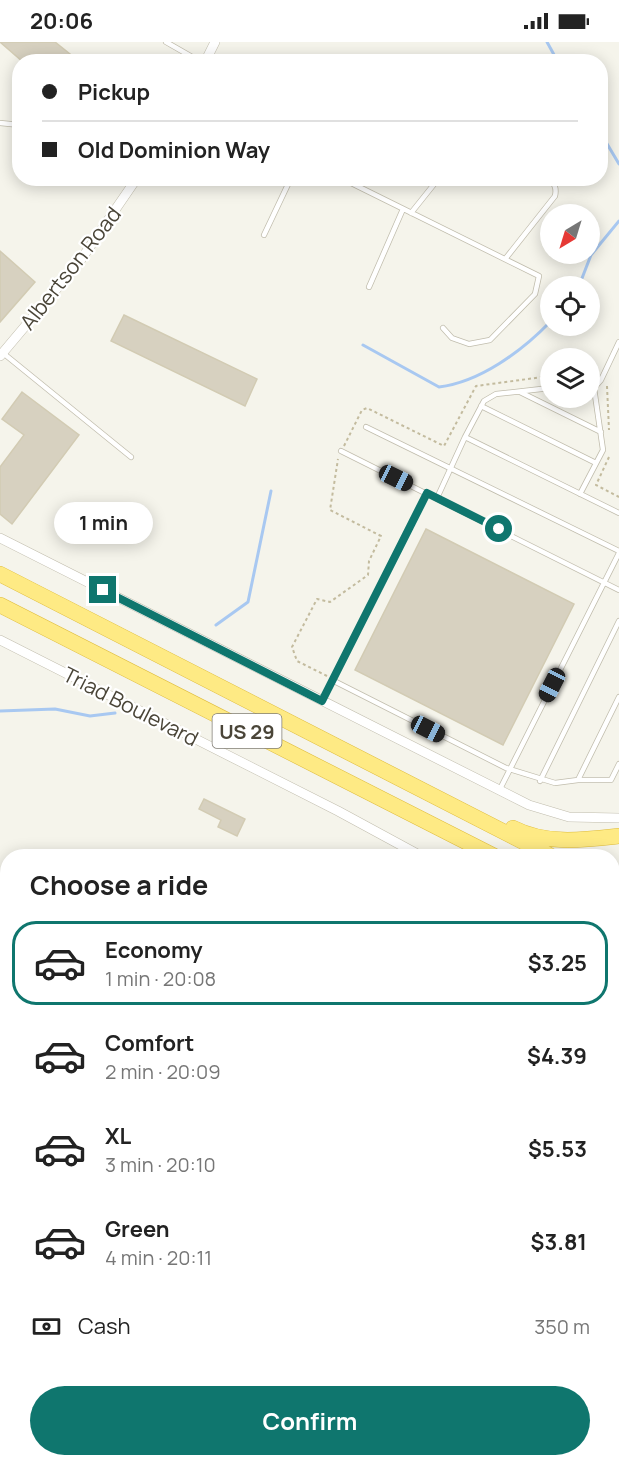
<!DOCTYPE html>
<meta charset="utf-8">
<style>
:root{--surface:#fff;--page:#f2f2f2;--text:#222;--muted:#767676;--line:#e0e0e0;--accent:#0f766e}
body{margin:0;font-family:Manrope,sans-serif;background:var(--page);color:var(--text);height:100vh;display:flex;flex-direction:column;font-size:22px;white-space:nowrap}
*{box-sizing:border-box;margin:0}
p{font-size:20px;color:var(--muted)}
.icon{flex:none;width:33px;height:33px;fill:none;stroke:currentColor;stroke-width:2;stroke-linecap:round;stroke-linejoin:round}
.map{position:relative;flex:1;overflow:hidden}
.side{position:absolute;left:0px;top:807px;width:620px;height:618px;display:flex;flex-direction:column;background:var(--surface);border-radius:24px 24px 0 0;box-shadow:0 3px 15px #0003}
.side>*{flex:none}
.banner{position:absolute;left:12px;top:12px;width:596px;height:132px;border-radius:24px;box-shadow:0 3px 15px #0003;display:grid;align-content:center;height:132px;padding:0 30px;background:var(--surface)}
.needle{width:39px;rotate:218deg}
.buttons{position:absolute;left:540px;top:162px;display:grid;gap:12px}
.buttons a{display:grid;place-items:center;width:60px;height:60px;border-radius:50%;background:var(--surface);box-shadow:0 3px 15px #0003;font-size:30px}
.end{position:absolute;width:27px;height:27px;margin:-14px;border:8px solid #0f766e;background:#fff;box-shadow:0 0 0 3px #fff}
.from{border-radius:50%}
.bubble{position:absolute;height:42px;border-radius:21px;background:var(--surface);box-shadow:0 3px 15px #0003;font-size:20px;font-weight:700;line-height:42px;text-align:center}
.car{position:absolute;width:18px;height:36px;margin:-18px -9px;border-radius:8px;box-shadow:0 0 4px 2px #0007;background:linear-gradient(#222 24%,#8ab4d8 0 40%,#222 0 76%,#8ab4d8 0 86%,#222 0)}
.banner b{display:flex;align-items:center;gap:21px;height:57px;font-size:22px}
.banner b+b{border-top:2px solid var(--line)}
.banner i{width:15px;height:15px;background:var(--text)}
ul{padding:0;list-style:none}
li{display:flex;align-items:center;gap:18px;height:84px;margin:0 12px 9px;padding:0 18px;border:3px solid transparent;border-radius:24px}
li div{flex:1}
li b{display:block;font-size:22px}
li em{font-style:normal;font-weight:700}
li.on{border-color:var(--accent)}
li>.icon{width:54px;height:54px;stroke-width:1.5}
h2{padding:0 30px;font-size:27px;line-height:72px}
.pay{display:flex;align-items:center;gap:15px;height:66px;padding:0 30px;font-size:22px}
.pay p{margin-inline-start:auto}
.cta{display:flex;gap:12px;margin-top:auto;padding:12px 30px}
.cta a{flex:1;height:69px;border-radius:36px;background:var(--accent);color:#fff;font-size:24px;font-weight:700;line-height:69px;text-align:center}
.status{display:flex;justify-content:space-between;align-items:center;height:42px;padding:0 30px;background:var(--surface);direction:ltr}
.status svg{height:16px;fill:currentColor}
.map>svg:first-child{display:block}
.green{fill:#c9e9b4}
.parking{fill:#e7e6e2}
.lines{fill:none;stroke-linecap:round;stroke-linejoin:round}
.stream{stroke:#a8c8f1;stroke-width:3}
.building{fill:#d7d1c0;stroke:#d2cbb3;stroke-width:1.5}
.service-casing{stroke:#c1bdad;stroke-width:6}
.minor-casing{stroke:#c1bdad;stroke-width:10}
.tertiary-casing{stroke:#c1bdad;stroke-width:14}
.primary-casing{stroke:#e4d269;stroke-width:16}
.trunk-casing{stroke:#debb3c;stroke-width:16}
.path{stroke:#c3bb9e;stroke-width:2;stroke-dasharray:3 3;stroke-linecap:butt}
.service{stroke:#fff;stroke-width:4.5}
.minor{stroke:#fff;stroke-width:9}
.tertiary{stroke:#fff;stroke-width:12}
.primary{stroke:#fef19b;stroke-width:15}
.trunk{stroke:#feea84;stroke-width:15}
.route{stroke:#0f766e;stroke-width:8}
.labels{text-anchor:middle;dominant-baseline:central;stroke-width:4.5;stroke-linejoin:round;paint-order:stroke}
.shield{fill:#fff;stroke:#807d74;stroke-width:1.5}
.shield-label{font-size:20px;font-weight:bold;fill:#4a4538}
.street-label{font-size:21px;fill:#4a4538;stroke:#fff}
</style>
<div class="status"><b>20:06</b><svg viewBox="0 0 49 12"><path d="M0 12V9h3v3zM5 12V6h3v6zM10 12V3h3v9zM15 12V0h3v12zM26 1h20v11H26zM47 4h2v5h-2z"/></svg></div>
<div class="map">
<svg width="619" height="1425" viewBox="0 0 619 1425">
<rect width="100%" height="100%" fill="#f5f4eb"/>
<path class="green" d="M362,1418H548L553,1425H364Z"/>
<path class="parking" d="M267,1418H292L294,1425H264Z"/>
<g class="lines">
<path class="stream" d="M547,0L558,20
M600,90L619,122
M579,244L591,213L619,179
M363,303L439,345C480,340 522,309 550,280
M216,583L248,560L271,449
M0,669L55,667L90,674L115,671"/>
</g>
<path class="building" d="M0,0H55L80,20H23Z
M0,209L35,240L0,280Z
M124,273L257,337L245,364L111,299Z
M22,350L79,393L12,482L0,472V425L24,393L2,377Z
M426,487L574,562L503,703L355,628Z
M204,757L245,777L237,794L218,785L221,778L199,767Z"/>
<g class="lines">
<g class="service-casing">
<path id="service" d="M166,0L201,20
M0,81L20,83
M341,136L539,234L535,252L490,298L469,302L452,296L443,286
M411,171L439,136
M264,193L291,136
M506,216L555,154C557,145 554,141 547,136
M369,245L403,167
M3,311L131,415
M594,346L601,338L619,300
M520,350L601,390
M481,364L596,421
M366,385L619,509
M465,395L484,359L496,352L550,346
M341,409L619,548
M580,452L603,408L594,346L590,344
M437,456L465,395L619,471
M332,638L506,726L555,741L578,738L619,655
M322,659L427,451
M578,738H611L619,722
M540,739L619,579
M499,749L619,511
M612,1098L619,1097
M612,1163L619,1159
M0,1253L8,1262
M0,1381L8,1370
M0,1393L8,1398
M302,1418L305,1425
M196,1425L199,1418
M590,1425L597,1418"/>
</g>
<g class="minor-casing">
<path id="minor" d="M205,20L215,0
M0,314L80,219L137,136
M0,496L529,763L569,775L619,776
M0,598L338,769L421,814"/>
</g>
<g class="tertiary-casing">
<path id="tertiary" d="M0,1107L8,1113
M612,1413L619,1419"/>
</g>
<g class="primary-casing">
<path id="primary" d="M612,1034L619,1031
M0,1307L8,1302"/>
</g>
<g class="trunk-casing">
<path id="trunk" d="M0,532L551,814
M0,563L494,814
M513,786C546,803 583,798 619,794
M612,846L619,849
M612,873L619,877
M612,989L619,1007
M612,1066H619"/>
</g>
<path class="path" d="M590,328L596,330
M607,344L609,388
M344,404L362,368L367,366L444,404L476,344L550,334
M609,415L596,443L619,455
M327,634L297,619L292,605L317,557L330,560L368,533L369,519L381,494L330,468L338,417
M345,1418L356,1425
M558,1418L563,1425
M254,1425L256,1418"/>
<use href="#service" class="service"/>
<use href="#minor" class="minor"/>
<use href="#tertiary" class="tertiary"/>
<use href="#primary" class="primary"/>
<use href="#trunk" class="trunk"/>
</g>
<g class="lines">
<path class="route" d="M103,548L322,659L427,451L499,487"/>
</g>
<g class="labels">
<rect class="shield" x="212.5" y="672" width="69" height="34" rx="4.5"/>
<g class="shield-label">
<text x="247" y="689">US 29</text>
</g>
<g class="street-label">
<text transform="translate(70 226) rotate(-52)">Albertson Road</text>
<text transform="translate(131 664) rotate(27)">Triad Boulevard</text>
</g>
</g>
</svg>
<div class="buttons">
<a><svg class="needle" viewBox="-14 -14 28 28"><path d="M0-13l5 13h-10z" fill="#e53935"/><path d="M0 13l5-13h-10z" fill="#767676"/></svg></a>
<a><svg class="icon" aria-label="locate" viewBox="0 0 24 24"><circle cx="12" cy="12" r="6"/><path d="M12 2v4M12 18v4M2 12h4M18 12h4"/></svg></a>
<a><svg class="icon" aria-label="layers" viewBox="0 0 24 24"><path d="M12 4l9 5-9 5-9-5zM3 14l9 5 9-5"/></svg></a>
</div>
<i class="end from" style="left:499px;top:487px"></i>
<i class="end" style="left:103px;top:548px"></i>
<div class="bubble" style="left:54px;top:460px;width:99px">1 min</div>
<i class="car" style="left:396px;top:436px;rotate:116deg"></i>
<i class="car" style="left:552px;top:643px;rotate:207deg"></i>
<i class="car" style="left:428px;top:687px;rotate:117deg"></i>
<div class="banner">
<b><i class="from"></i>Pickup</b>
<b><i></i>Old Dominion Way</b>
</div>
<section class="side">
<h2>Choose a ride</h2>
<ul>
<li class="on"><svg class="icon" aria-label="car" viewBox="0 0 24 24"><path d="M5 17H2v-5l4-1 3-4h7l3 4 3 1v5h-3M9 17h6M6 11h13"/><circle cx="7" cy="17" r="2"/><circle cx="17" cy="17" r="2"/></svg><div><b>Economy</b><p>1 min · 20:08</p></div><em>$3.25</em></li>
<li><svg class="icon" aria-label="car" viewBox="0 0 24 24"><path d="M5 17H2v-5l4-1 3-4h7l3 4 3 1v5h-3M9 17h6M6 11h13"/><circle cx="7" cy="17" r="2"/><circle cx="17" cy="17" r="2"/></svg><div><b>Comfort</b><p>2 min · 20:09</p></div><em>$4.39</em></li>
<li><svg class="icon" aria-label="car" viewBox="0 0 24 24"><path d="M5 17H2v-5l4-1 3-4h7l3 4 3 1v5h-3M9 17h6M6 11h13"/><circle cx="7" cy="17" r="2"/><circle cx="17" cy="17" r="2"/></svg><div><b>XL</b><p>3 min · 20:10</p></div><em>$5.53</em></li>
<li><svg class="icon" aria-label="car" viewBox="0 0 24 24"><path d="M5 17H2v-5l4-1 3-4h7l3 4 3 1v5h-3M9 17h6M6 11h13"/><circle cx="7" cy="17" r="2"/><circle cx="17" cy="17" r="2"/></svg><div><b>Green</b><p>4 min · 20:11</p></div><em>$3.81</em></li>
</ul>
<div class="pay"><svg class="icon" aria-label="cash" viewBox="0 0 24 24"><path d="M3 7h18v10H3z"/><circle cx="12" cy="12" r="2"/></svg>Cash<p>350 m</p></div>
<div class="cta"><a>Confirm</a></div>
</section>
</div>
